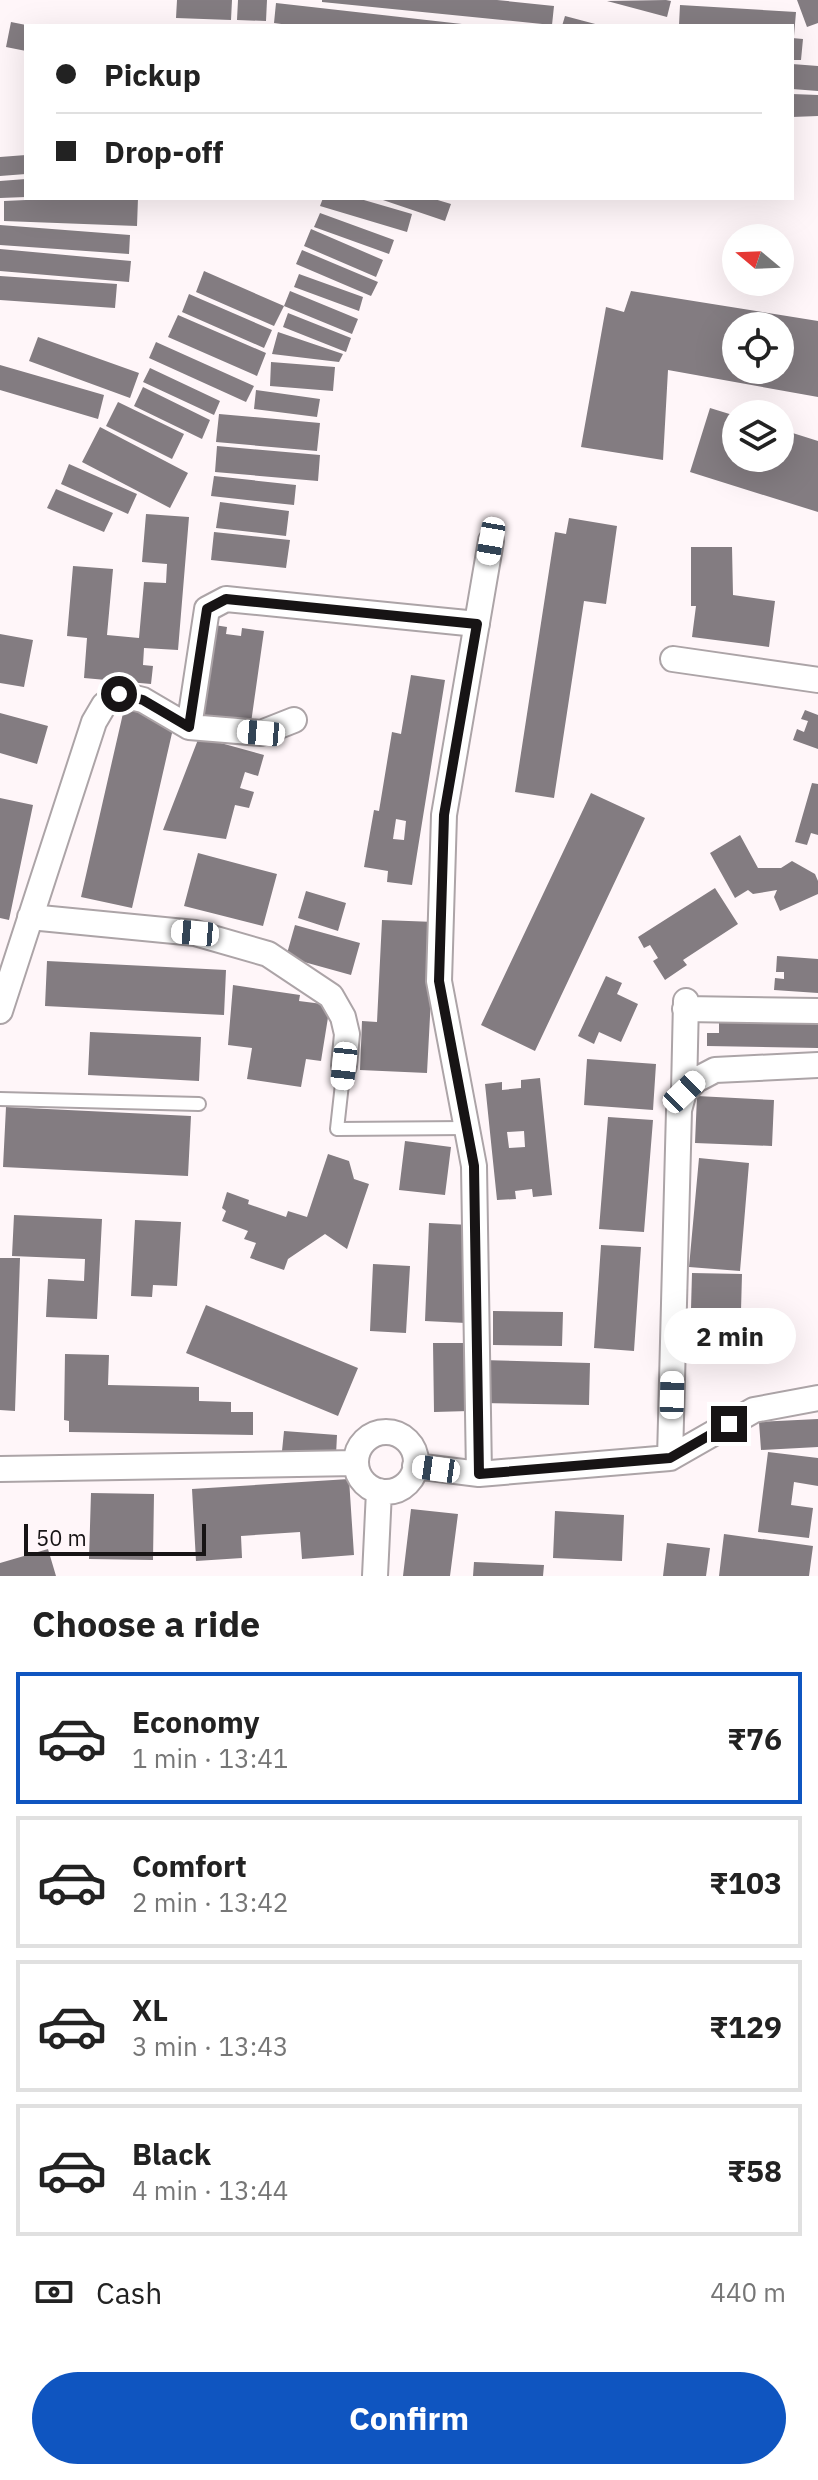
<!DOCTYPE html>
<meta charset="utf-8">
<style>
:root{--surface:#fff;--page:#f2f2f2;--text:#222;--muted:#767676;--line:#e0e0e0;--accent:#0f55c0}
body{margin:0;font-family:"IBM Plex Sans",sans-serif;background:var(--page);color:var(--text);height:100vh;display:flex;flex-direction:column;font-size:30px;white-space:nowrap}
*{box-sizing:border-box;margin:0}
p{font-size:26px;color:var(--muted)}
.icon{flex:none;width:44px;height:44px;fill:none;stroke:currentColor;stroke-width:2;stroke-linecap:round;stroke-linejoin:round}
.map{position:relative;height:1576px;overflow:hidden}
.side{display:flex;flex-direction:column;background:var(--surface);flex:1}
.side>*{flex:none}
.top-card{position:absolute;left:24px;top:24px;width:770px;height:176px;border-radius:0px;box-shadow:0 8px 32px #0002;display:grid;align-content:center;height:176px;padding:0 32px;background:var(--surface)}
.needle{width:52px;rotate:289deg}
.buttons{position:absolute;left:722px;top:224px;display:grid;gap:16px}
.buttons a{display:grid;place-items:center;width:72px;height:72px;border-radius:50%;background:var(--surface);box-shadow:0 8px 32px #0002;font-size:40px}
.scale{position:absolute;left:24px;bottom:20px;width:182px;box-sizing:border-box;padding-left:8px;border:4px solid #171415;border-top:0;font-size:22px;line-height:28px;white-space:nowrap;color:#171415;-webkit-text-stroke:6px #fff6f9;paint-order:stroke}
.end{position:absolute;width:36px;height:36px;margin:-18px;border:10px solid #171415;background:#fff;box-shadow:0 0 0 4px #fff}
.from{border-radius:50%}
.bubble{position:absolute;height:56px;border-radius:28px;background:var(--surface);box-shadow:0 8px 32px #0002;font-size:26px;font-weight:700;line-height:56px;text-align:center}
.car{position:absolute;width:24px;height:48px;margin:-24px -12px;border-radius:10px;box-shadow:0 0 6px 2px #0007;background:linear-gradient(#fff 24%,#345 0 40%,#fff 0 76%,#345 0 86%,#fff 0)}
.top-card b{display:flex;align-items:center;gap:28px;height:76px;font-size:30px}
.top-card b+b{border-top:2px solid var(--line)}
.top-card i{width:20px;height:20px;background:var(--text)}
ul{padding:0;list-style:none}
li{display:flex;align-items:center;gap:24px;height:132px;margin:0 16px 12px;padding:0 16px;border:4px solid var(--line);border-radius:0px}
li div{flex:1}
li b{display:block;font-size:30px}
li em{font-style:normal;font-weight:700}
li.selected{border-color:var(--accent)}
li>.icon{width:72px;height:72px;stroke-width:1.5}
h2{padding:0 32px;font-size:36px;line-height:96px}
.pay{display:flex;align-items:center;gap:20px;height:88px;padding:0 32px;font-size:30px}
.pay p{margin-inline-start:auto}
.cta{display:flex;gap:16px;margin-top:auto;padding:16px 32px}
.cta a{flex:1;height:92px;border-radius:48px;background:var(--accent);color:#fff;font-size:32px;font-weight:700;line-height:92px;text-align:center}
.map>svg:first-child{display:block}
.building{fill:#837c81;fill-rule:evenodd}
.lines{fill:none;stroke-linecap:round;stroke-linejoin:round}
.lane-casing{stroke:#aca4a7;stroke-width:16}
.street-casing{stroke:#aca4a7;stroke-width:28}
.lane{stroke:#fff;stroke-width:12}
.street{stroke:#fff;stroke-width:24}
.route{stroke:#171415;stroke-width:10}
</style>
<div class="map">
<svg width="818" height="1576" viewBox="0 0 818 1576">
<rect width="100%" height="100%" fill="#fff6f9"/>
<path class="building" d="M177,0H232L231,20L176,18Z
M238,0H267L266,21L237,20Z
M322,0H497L554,6L552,25L322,2Z
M666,0L671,1L667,17L607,1Z
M797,0H818V23L807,27Z
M276,3L462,24V26H296L274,23Z
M680,5L796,12L794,36H792V26L679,25Z
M565,16L599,25V26H562Z
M11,22L26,25V51L6,47Z
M792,38L803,39L801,60H792Z
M792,64L818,66V91L792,89Z
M792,94L818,95V116L792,117Z
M26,155V174L0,176V157Z
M26,179V197L0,198V181Z
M70,198H138L137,226L4,221V201Z
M323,198H357L412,214L407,232L320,206Z
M377,198H431L451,204L445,221Z
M320,213L394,240L389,254L314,227Z
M0,225L130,235L129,254L0,245Z
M311,229L383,260L376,277L304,246Z
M0,249L131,261L129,282L0,271Z
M302,250L378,282L371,296L296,264Z
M204,271L284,306L274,326L196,292Z
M299,274L363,297L359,311L294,287Z
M0,276L117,284L115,308L0,300Z
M290,291L358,319L352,334L284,306Z
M631,291L818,321V397L668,370L663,460L581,447L606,307L624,312ZM736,326H780V370H736Z
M189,294L272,330L264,348L182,312Z
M288,313L351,338L346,352L283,327Z
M178,315L266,353L257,376L168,337Z
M278,332L343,354L339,362L272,354Z
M38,337L139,373L130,398L29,361Z
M156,342L254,386L246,402L149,358Z
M271,362L335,367L333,391L270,386Z
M0,365L104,395L98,419L0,390Z
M150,368L220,401L214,415L143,382Z
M143,387L210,420L202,439L134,406Z
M256,390L320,399L317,417L254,409Z
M118,402L184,434L172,459L106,426Z
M710,408L736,416V458H780V429L818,441V512L690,472Z
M219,414L320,423L317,451L216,442Z
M100,427L188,473L170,508L82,462Z
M217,446L320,455L318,481L215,472Z
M69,464L137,494L128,514L61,484Z
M214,476L296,485L294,505L211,496Z
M56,489L113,513L104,532L47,508Z
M220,502L289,511L286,536L216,528Z
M146,514L189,517L178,650L144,648L143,665L153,666L151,684L84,678L87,638L67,636L73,566L113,569L107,635L139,638L144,582L166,583L167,564L142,562Z
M569,518L617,526L606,604L584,601L554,798L515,792L555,532L566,534Z
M214,532L290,540L286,568L211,560Z
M691,547H732L733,595L775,601L769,647L692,637L696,606H691Z
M208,624L227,627L226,634L241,636L242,628L264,631L250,730L194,722Z
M0,634L33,640L24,687L0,683Z
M411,675L445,680L412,885L387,882L388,871L364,867L374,810L379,811L392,732L401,734ZM396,819L406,821L404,840L393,839Z
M124,709L175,720L132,908L81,897Z
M805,710L818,715V749L793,740L797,729L804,732L808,721L801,719Z
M0,713L48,726L37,764L0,753Z
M199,737L264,755L258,776L245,772L240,788L254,792L249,808L235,805L226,839L163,830Z
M812,783L818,784V835L811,833L807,845L795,842Z
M591,793L645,818L535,1051L481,1025Z
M0,798L33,805L9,920L0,918Z
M740,835L758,868H781L792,861L815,874L818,881V894L780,911L774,897L777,890L753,894L748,890L735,898L710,853Z
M198,853L277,874L263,926L184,906Z
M715,888L738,924L683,960L687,965L665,980L653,961L658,958L650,945L644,948L638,937Z
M306,891L346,903L338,931L298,918Z
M382,920L435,922L427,1073L360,1070L362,1021L377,1022Z
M295,925L360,943L351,975L286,957Z
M777,956L818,959V993L774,990L775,978L784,979V972H776Z
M47,961L226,970L224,1015L45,1006Z
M606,976L622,983L617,994L638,1004L621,1042L599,1032L594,1044L578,1036Z
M233,985L300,995L299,1001L330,1005L321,1061L306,1059L301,1087L247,1079L252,1048L228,1045Z
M707,1014L818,1016V1048L707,1046V1033H719V1023H707Z
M90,1032L201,1037L199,1081L88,1075Z
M587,1059L656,1064L653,1110L584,1105Z
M540,1078L552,1195L533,1197L532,1189L515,1191L516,1199L497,1200L485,1084L502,1082V1090L521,1088V1080ZM524,1131L525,1147L509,1148L507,1132Z
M697,1096L774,1100L772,1146L695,1143Z
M6,1107L191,1116L188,1176L3,1167Z
M608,1117L653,1120L644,1232L599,1229Z
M405,1141L451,1147L445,1195L399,1190Z
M328,1154L349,1161L354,1179L369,1184L347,1249L325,1234L288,1259L284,1270L250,1258L256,1243L244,1239L248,1231L222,1221L226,1211L222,1208L227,1192L249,1200L248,1204L286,1217L288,1211L307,1217Z
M699,1158L749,1163L740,1271L689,1267Z
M14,1215L102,1219L97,1319L46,1317L48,1279L84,1281L85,1259L12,1256Z
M135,1220L181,1222L177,1286L153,1285L152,1297L131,1296Z
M429,1223L470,1225L466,1323L425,1321Z
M601,1245L641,1247L634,1351L594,1348Z
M0,1258H20L15,1411L0,1410Z
M373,1264L410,1266L406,1333L370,1331Z
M692,1273L742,1274L740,1347L690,1345Z
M206,1305L358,1368L338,1416L186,1353Z
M493,1311L563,1312L562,1346L493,1345Z
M433,1343H469V1411L434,1412Z
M65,1354L109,1355L108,1385L199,1387V1401L231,1402V1412H253V1435L69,1432V1421L64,1420Z
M482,1360L590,1363L589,1405L481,1403Z
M818,1419V1447L761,1450L759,1422Z
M284,1431L337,1435L336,1455L282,1451Z
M768,1452L818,1458V1486L794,1482L791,1505L813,1508L809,1538L758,1532Z
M349,1479L354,1555L302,1559L300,1532L241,1536L242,1558L196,1561L192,1489Z
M91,1493L154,1494L153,1560L89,1559Z
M411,1509L458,1514L450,1576H403Z
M555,1511L624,1515L622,1561L553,1558Z
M724,1534L813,1546L809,1576H719Z
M667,1543L710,1548L706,1576H663Z
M48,1549L56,1576H0V1563Z
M474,1562L544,1565L543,1576H473Z"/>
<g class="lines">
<g class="lane-casing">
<path id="lane" d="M344,1066L337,1129L466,1128
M0,1099L199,1104"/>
</g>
<g class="street-casing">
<path id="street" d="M673,659L818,680
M189,727L207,609L226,599L477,624
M30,917L195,933L268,954L331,996L343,1017L347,1034L344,1066
M685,1009L818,1011
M0,1011L94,722L104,705L119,694L143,700L189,727L261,733L294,720
M684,1092L696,1080L715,1070L818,1065
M356 1462a30 30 0 1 1 60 0a30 30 0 1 1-60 0Z
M670,1458L679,1110L684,1092L686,1001
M415,1466L479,1474L670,1458L754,1410L818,1398
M0,1469L356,1463
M479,1474L474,1166L439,981L444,815L491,541
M375,1576L379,1491"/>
</g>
<use href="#lane" class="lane"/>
<use href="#street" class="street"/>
</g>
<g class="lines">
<path class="route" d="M119,694L143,700L189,727L207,609L226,599L477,624L444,815L439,981L474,1166L479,1474L670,1458L729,1424"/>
</g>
</svg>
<div class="buttons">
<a><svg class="needle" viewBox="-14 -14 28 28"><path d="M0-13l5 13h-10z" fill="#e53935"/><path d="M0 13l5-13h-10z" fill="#767676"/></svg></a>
<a><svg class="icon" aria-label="locate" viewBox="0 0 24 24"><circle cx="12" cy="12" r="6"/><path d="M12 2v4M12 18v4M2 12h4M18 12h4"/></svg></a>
<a><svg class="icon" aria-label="layers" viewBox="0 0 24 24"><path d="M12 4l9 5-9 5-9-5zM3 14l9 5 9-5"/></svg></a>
</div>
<div class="scale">50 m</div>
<i class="end from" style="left:119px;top:694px"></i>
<i class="end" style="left:729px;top:1424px"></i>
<div class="bubble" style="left:664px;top:1308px;width:132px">2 min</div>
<i class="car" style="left:491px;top:541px;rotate:190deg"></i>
<i class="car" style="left:261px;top:733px;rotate:275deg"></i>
<i class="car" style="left:195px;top:933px;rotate:275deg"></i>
<i class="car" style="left:344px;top:1066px;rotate:186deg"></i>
<i class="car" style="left:684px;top:1092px;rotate:46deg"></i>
<i class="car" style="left:672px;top:1395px;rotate:1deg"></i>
<i class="car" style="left:436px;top:1469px;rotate:278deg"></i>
<div class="top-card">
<b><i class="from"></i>Pickup</b>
<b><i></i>Drop-off</b>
</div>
</div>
<section class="side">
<h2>Choose a ride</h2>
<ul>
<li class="selected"><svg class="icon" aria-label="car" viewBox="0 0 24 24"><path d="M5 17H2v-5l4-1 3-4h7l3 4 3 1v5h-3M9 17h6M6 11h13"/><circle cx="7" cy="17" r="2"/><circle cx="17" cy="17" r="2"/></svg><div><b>Economy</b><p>1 min · 13:41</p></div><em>₹76</em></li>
<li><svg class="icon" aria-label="car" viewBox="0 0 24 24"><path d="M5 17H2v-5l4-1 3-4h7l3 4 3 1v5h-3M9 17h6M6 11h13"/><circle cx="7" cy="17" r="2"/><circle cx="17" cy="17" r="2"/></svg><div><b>Comfort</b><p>2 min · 13:42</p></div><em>₹103</em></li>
<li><svg class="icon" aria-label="car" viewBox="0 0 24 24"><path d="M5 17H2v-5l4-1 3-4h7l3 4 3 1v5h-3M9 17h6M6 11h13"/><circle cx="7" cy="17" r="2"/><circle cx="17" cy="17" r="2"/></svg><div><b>XL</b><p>3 min · 13:43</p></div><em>₹129</em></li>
<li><svg class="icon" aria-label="car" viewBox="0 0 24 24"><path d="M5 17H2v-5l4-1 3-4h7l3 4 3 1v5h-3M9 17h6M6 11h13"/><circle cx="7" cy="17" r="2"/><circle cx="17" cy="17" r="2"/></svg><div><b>Black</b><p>4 min · 13:44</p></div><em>₹58</em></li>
</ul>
<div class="pay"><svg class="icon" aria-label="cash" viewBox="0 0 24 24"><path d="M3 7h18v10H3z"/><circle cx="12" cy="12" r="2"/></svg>Cash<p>440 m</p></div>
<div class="cta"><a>Confirm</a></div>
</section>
